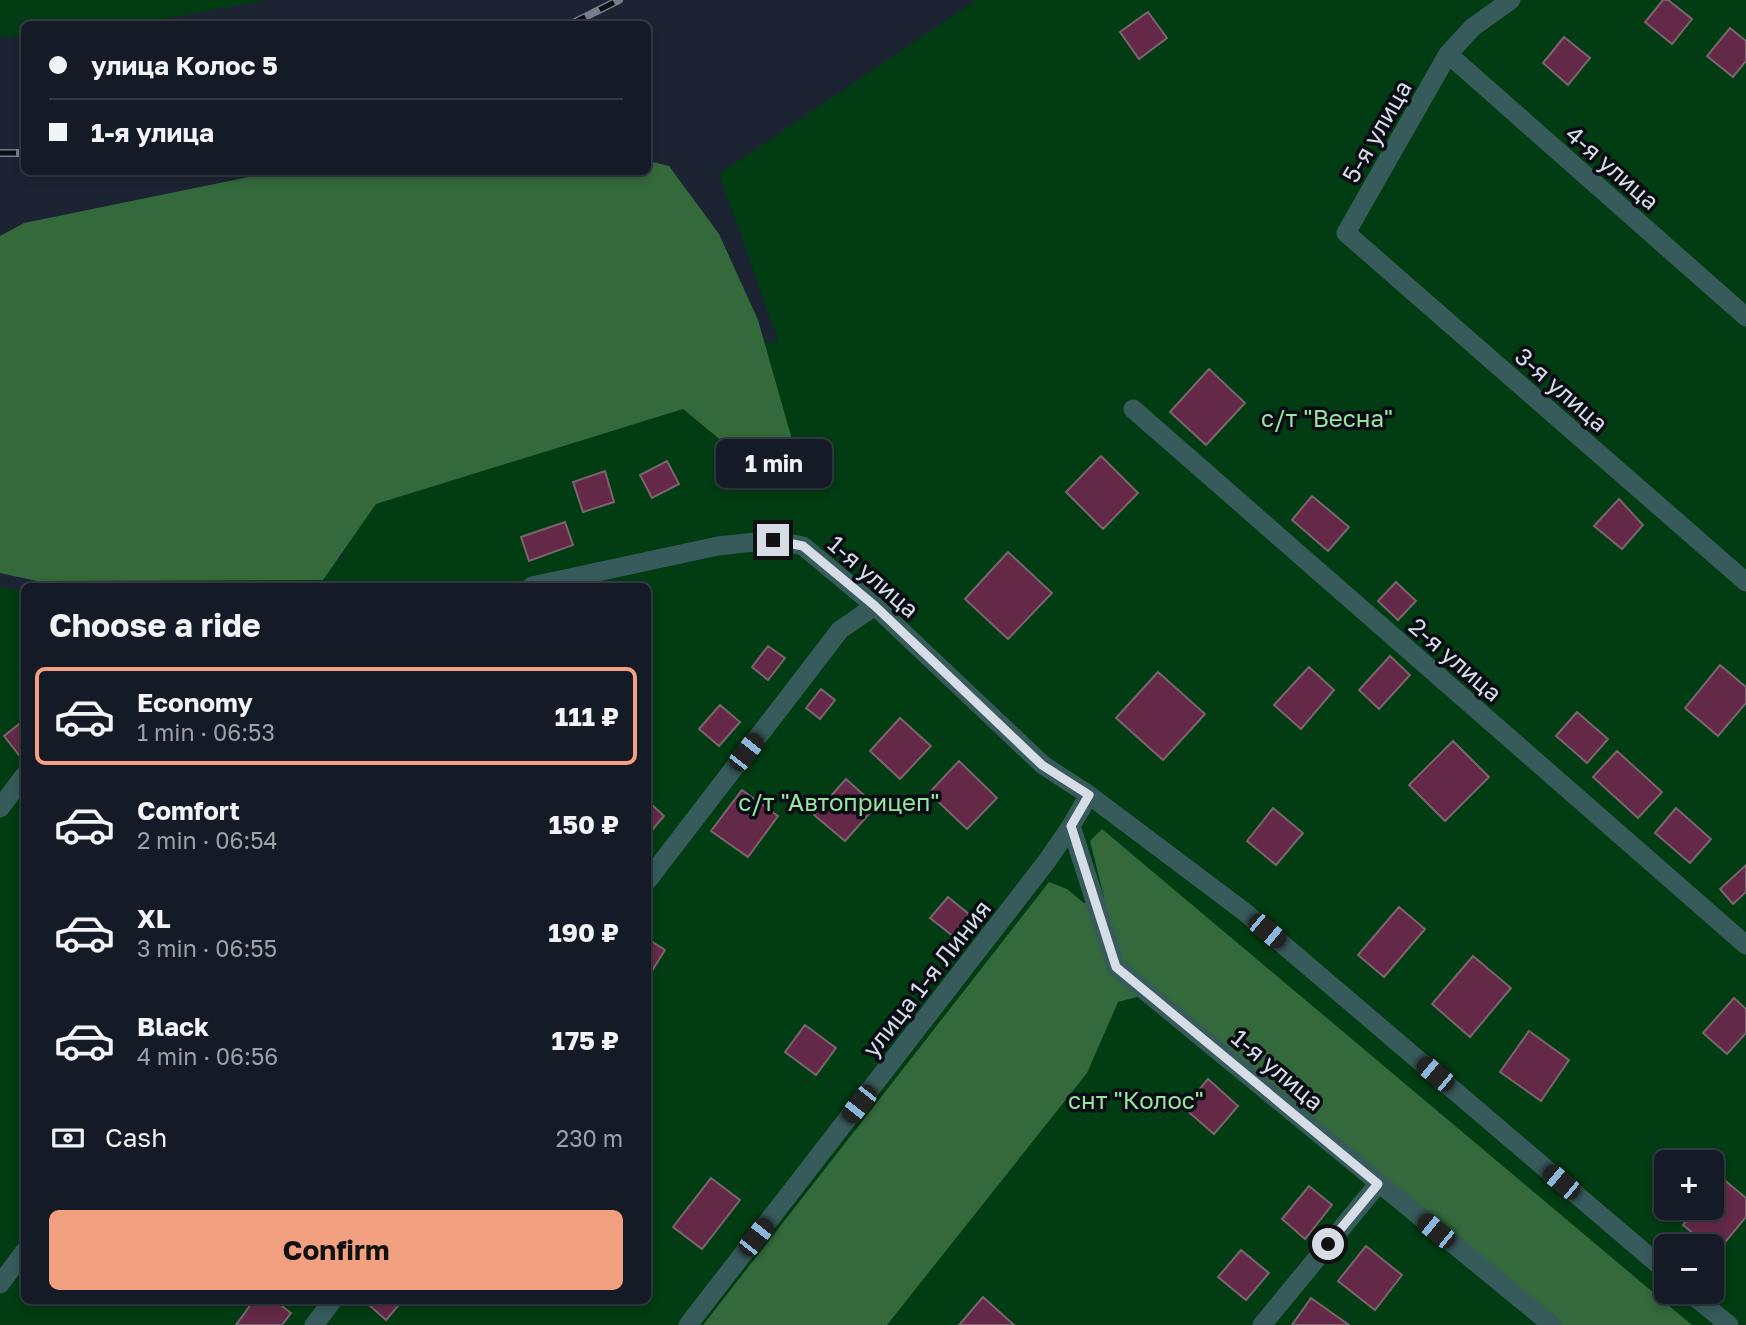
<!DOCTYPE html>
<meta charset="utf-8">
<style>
:root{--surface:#151b26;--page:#1e242e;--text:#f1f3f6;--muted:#9da1a7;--line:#343943;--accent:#f2a080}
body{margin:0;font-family:"Golos Text",sans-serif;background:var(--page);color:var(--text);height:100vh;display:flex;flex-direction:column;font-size:26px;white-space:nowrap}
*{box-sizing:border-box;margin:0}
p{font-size:23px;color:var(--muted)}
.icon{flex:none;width:38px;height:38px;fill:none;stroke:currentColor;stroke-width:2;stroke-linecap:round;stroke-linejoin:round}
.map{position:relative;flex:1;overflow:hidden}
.panel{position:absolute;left:21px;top:583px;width:630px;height:721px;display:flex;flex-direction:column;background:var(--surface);border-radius:10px;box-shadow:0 4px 10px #0003,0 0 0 2px var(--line)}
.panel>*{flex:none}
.top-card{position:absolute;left:21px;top:21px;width:630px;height:154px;border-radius:10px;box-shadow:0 4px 10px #0003,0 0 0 2px var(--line);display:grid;align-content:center;height:154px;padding:0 28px;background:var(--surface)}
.tools{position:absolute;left:1654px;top:1150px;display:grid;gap:14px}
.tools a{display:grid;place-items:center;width:70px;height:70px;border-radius:10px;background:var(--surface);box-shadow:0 4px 10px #0003,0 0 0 2px var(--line);font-size:35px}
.end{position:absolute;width:32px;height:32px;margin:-16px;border:9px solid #d7dde7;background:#111;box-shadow:0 0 0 4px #111}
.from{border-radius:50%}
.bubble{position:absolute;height:49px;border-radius:10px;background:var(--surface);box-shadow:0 4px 10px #0003,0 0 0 2px var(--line);font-size:23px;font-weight:700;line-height:49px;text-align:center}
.car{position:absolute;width:21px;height:42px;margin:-21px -10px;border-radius:9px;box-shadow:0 0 5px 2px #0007;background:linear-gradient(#222 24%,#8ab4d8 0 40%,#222 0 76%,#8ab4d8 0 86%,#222 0)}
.top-card b{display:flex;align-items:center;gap:24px;height:66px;font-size:26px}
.top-card b+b{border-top:2px solid var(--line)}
.top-card i{width:18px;height:18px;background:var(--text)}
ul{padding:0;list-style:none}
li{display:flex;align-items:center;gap:21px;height:98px;margin:0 14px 10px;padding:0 14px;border:4px solid transparent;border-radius:10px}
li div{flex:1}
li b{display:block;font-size:26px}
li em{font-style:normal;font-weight:700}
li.current{border-color:var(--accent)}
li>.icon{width:63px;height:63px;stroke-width:1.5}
h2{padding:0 28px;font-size:32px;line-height:84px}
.pay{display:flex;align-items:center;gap:18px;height:77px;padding:0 28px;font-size:26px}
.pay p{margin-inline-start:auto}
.action{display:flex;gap:14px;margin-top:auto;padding:14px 28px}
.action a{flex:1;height:80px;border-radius:10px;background:var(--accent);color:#111;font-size:28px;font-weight:700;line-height:80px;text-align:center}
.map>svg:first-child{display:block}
.green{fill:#013c12;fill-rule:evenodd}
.forest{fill:#34693c}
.building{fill:#642946;stroke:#7a646d;stroke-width:2}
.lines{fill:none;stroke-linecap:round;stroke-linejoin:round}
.minor{stroke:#375a5a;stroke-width:19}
.rail-casing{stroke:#777e8b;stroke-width:8}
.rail{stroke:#0a0d14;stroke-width:5;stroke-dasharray:16;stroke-linecap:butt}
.route{stroke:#d7dde7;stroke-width:9}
.labels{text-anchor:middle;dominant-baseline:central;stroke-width:7;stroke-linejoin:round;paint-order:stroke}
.street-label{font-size:24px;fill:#d7dde7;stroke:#0a0d14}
.park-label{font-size:24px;fill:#96e4a0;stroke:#0a0d14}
</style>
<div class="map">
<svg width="1746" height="1325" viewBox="0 0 1746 1325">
<rect width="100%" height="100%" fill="#1c2433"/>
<path class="green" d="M0,0H267L136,24H24V36L0,37Z
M976,0H1746V1325H0V587L24,591V1300H648V586H109L344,558L331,469L778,340L719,174ZM1666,1162H1712V1208H1666ZM1666,1246H1712V1292H1666Z"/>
<path class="forest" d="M648,161L669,166L719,234L758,320L801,471L762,474L683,409L376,504L323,580L37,581L0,573V236L24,223L273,172H648Z
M1102,829L1692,1325H1549L1155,992L1118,1002L1087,1073L887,1325H703L1049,882L1067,889L1084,903L1104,897L1090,841Z"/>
<path class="building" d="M1663,0H1668L1692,19L1672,44L1645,22Z
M1148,12L1167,38L1139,59L1120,32Z
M1730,28L1746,41V61L1733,77L1707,56Z
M1564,37L1590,58L1568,85L1543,63Z
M1209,369L1245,403L1206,445L1170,412Z
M1101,456L1138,493L1103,529L1066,492Z
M667,461L679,484L652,498L640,475Z
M605,471L614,502L583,512L573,482Z
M1312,496L1349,527L1328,551L1292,520Z
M1619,499L1643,525L1622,549L1594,526Z
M565,522L573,545L529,561L521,537Z
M1008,552L1052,593L1008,639L965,599Z
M1396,582L1416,601L1398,620L1378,601Z
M768,646L785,658L768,680L752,667Z
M1390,656L1410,675L1379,709L1359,690Z
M1720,665L1746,687V703L1718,736L1685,708Z
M1309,667L1334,690L1301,729L1274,705Z
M1158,672L1205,714L1163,760L1116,718Z
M821,689L835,700L820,719L806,708Z
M720,705L740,722L719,746L699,729Z
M1577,712L1608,739L1587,763L1556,736Z
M900,718L931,746L900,779L870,751Z
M24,720V751L19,755L4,736Z
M1453,741L1489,777L1445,821L1409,785Z
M1617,751L1662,792L1638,818L1593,777Z
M959,761L997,798L967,829L929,793Z
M846,779L876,806L845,841L814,815Z
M742,790L778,816L748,857L711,831Z
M648,801L664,816L648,835Z
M1273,808L1303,833L1276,865L1247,841Z
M1676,808L1711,839L1690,863L1655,833Z
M1746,865V892L1733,904L1720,889Z
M948,897L970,915L953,936L930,918Z
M1399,907L1425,929L1384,977L1358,955Z
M648,939L665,950L650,974L648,972Z
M1473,956L1511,988L1470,1037L1432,1004Z
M1734,998L1746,1009V1033L1727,1054L1703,1033Z
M805,1025L836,1048L816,1075L785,1052Z
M1529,1031L1569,1060L1541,1101L1500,1072Z
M1208,1079L1238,1106L1214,1134L1184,1108Z
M711,1178L740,1200L702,1249L673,1227Z
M1722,1178L1746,1198V1217L1716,1253L1712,1246H1708L1683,1225L1698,1208H1712V1191Z
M1309,1186L1332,1205L1305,1239L1282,1219Z
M1366,1246L1402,1275L1375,1310L1338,1281Z
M1241,1250L1269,1273L1246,1300L1218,1277Z
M983,1297L1014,1325H959Z
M1311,1298L1349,1325H1292Z
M254,1300H274L291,1313L282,1325H236Z
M374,1300H403L386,1320L369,1305Z"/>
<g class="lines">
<path class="minor" d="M1511,0L1473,27L1448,54L1346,233L1746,582
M1448,54L1746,317
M1133,409L1746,945
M532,586L718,546L773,540L803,546L875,606L1043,765L1089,795L1071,826L1116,967L1552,1325
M1089,795L1246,913L1666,1271
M0,808L24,776
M648,880L840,630L875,606
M0,1284L24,1252
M1689,1292L1729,1325
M314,1325L333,1300
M688,1325L1047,861L1071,826
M1262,1325L1378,1184"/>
<g class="rail-casing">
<path id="rail" d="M571,24L619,0
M0,153H24"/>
</g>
<use href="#rail" class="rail"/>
</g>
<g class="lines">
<path class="route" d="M773,540L803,546L875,606L1042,765L1089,795L1071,826L1116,967L1378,1184L1328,1244"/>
</g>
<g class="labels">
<g class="street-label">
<text transform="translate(1376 131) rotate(-60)">5-я улица</text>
<text transform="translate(1613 167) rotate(41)">4-я улица</text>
<text transform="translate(1562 389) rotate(41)">3-я улица</text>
<text transform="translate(874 576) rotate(41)">1-я улица</text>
<text transform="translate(1456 659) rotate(41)">2-я улица</text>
<text transform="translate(926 978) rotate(-52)">улица 1-я Линия</text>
<text transform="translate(1278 1069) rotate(40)">1-я улица</text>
</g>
<g class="park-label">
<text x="1327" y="417">с/т "Весна"</text>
<text x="839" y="801">с/т "Автоприцеп"</text>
<text x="1136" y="1099">снт "Колос"</text>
</g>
</g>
</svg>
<div class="tools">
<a>+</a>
<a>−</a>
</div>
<i class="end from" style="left:1328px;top:1244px"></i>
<i class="end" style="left:773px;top:540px"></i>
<div class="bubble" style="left:716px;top:439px;width:116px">1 min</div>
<i class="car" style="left:746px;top:752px;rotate:38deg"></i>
<i class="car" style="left:1267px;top:931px;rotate:130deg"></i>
<i class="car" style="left:1435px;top:1074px;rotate:310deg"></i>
<i class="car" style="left:859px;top:1104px;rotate:218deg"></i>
<i class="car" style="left:1561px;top:1182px;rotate:310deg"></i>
<i class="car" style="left:1436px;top:1231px;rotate:309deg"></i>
<i class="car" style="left:756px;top:1237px;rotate:38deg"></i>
<div class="top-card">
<b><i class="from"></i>улица Колос 5</b>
<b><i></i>1-я улица</b>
</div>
<section class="panel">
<h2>Choose a ride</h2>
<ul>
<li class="current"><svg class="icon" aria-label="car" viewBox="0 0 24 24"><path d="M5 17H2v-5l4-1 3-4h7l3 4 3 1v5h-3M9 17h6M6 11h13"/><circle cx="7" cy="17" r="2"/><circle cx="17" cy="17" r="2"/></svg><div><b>Economy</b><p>1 min · 06:53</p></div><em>111 ₽</em></li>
<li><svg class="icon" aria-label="car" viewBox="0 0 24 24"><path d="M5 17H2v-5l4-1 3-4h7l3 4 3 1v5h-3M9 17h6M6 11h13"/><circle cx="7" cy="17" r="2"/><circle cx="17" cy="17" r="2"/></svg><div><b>Comfort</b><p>2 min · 06:54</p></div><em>150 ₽</em></li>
<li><svg class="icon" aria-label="car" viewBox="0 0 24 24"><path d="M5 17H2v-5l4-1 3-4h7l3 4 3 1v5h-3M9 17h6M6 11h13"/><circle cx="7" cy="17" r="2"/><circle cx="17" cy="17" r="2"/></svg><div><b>XL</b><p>3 min · 06:55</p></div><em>190 ₽</em></li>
<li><svg class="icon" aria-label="car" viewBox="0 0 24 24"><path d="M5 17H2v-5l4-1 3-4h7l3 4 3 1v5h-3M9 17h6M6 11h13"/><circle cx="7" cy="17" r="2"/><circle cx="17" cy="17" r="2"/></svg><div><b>Black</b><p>4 min · 06:56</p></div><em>175 ₽</em></li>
</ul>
<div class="pay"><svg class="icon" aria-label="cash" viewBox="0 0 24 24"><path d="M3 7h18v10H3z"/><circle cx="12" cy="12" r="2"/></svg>Cash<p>230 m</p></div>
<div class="action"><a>Confirm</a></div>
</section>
</div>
